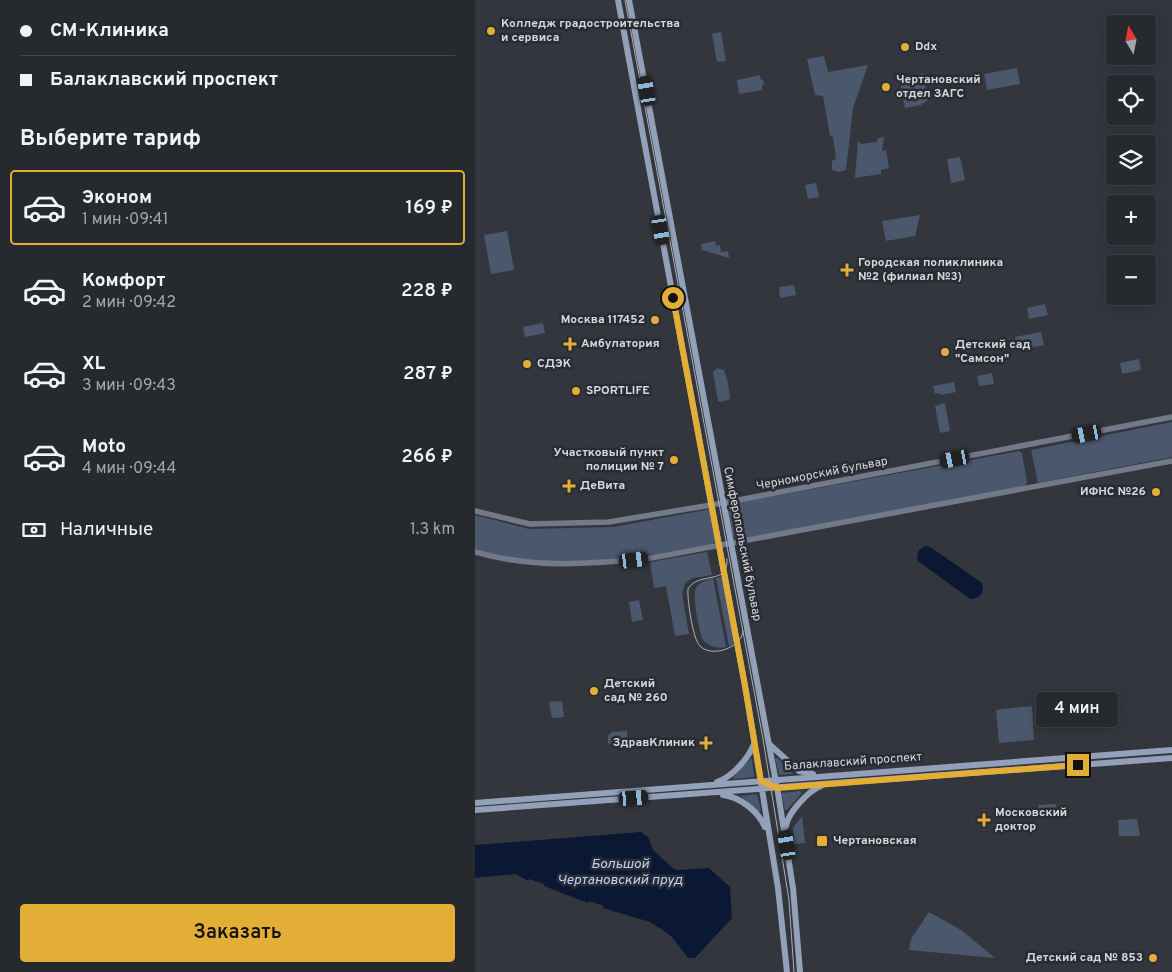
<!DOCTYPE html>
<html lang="ru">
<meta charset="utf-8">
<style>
:root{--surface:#26292e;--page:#2e3136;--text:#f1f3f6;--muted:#a4a6aa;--line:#42454a;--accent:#e3ae35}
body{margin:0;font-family:Overpass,sans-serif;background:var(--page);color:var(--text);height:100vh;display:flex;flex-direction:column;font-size:19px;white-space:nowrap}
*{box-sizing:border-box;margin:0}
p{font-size:16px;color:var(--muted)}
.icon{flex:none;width:28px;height:28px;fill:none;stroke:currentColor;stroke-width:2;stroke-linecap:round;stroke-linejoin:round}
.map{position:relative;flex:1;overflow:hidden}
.details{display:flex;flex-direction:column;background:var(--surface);width:475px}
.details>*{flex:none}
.guide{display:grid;align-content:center;height:110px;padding:0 20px;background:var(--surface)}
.needle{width:32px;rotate:350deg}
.tools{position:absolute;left:631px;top:15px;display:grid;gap:10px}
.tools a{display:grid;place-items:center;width:50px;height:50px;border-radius:5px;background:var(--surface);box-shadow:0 2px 12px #0003,0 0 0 1px var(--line);font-size:25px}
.end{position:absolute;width:22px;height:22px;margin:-11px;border:6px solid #e3ae35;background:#111;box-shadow:0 0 0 2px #111}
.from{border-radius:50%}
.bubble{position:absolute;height:35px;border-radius:5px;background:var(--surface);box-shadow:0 2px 12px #0003,0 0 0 1px var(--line);font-size:16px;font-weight:600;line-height:35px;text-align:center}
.car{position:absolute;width:15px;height:30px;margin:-15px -8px;border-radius:6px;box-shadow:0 0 4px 1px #0007;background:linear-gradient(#222 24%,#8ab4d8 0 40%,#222 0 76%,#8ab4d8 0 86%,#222 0)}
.guide b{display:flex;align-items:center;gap:18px;height:48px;font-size:19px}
.guide b+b{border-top:1px solid var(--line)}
.guide i{width:12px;height:12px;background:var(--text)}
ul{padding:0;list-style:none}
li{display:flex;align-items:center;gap:15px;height:75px;margin:0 10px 8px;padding:0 10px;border:2px solid transparent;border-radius:5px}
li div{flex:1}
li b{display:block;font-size:19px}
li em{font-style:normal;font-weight:600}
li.current{border-color:var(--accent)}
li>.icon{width:45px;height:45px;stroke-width:1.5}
h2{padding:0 20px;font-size:22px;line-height:60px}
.pay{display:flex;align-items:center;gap:12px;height:55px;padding:0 20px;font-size:19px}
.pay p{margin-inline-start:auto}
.primary-button{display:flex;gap:10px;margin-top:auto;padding:10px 20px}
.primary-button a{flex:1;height:58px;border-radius:5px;background:var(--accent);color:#111;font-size:20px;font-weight:600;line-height:58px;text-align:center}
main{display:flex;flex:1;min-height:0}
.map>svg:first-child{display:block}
.green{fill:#4b576d}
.water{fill:#0b1834}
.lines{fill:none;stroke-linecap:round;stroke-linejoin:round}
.tertiary{stroke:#727a8a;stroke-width:5.5}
.secondary{stroke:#93a0b9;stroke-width:6}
.tram{stroke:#adb0b4;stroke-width:1}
.route{stroke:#e3ae35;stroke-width:6}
.poi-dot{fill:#e3ae35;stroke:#292d33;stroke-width:2}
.labels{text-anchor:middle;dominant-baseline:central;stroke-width:5;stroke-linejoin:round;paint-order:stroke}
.poi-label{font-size:12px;font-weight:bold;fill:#d5d7db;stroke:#292d33;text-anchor:start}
.street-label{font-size:12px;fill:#d5d7db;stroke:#292d33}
.water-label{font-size:14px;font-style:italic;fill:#bfd1f5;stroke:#292d33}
</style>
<main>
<section class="details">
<div class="guide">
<b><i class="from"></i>СМ-Клиника</b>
<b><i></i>Балаклавский проспект</b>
</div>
<h2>Выберите тариф</h2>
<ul>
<li class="current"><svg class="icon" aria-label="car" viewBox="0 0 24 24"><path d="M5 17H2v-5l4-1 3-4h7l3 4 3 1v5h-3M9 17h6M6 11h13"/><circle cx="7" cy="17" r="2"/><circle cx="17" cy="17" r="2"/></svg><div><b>Эконом</b><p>1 мин · 09:41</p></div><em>169 ₽</em></li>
<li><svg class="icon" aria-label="car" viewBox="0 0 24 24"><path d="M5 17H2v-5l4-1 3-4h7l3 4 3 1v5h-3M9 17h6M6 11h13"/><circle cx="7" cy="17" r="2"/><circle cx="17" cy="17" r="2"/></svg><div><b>Комфорт</b><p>2 мин · 09:42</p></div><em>228 ₽</em></li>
<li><svg class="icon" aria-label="car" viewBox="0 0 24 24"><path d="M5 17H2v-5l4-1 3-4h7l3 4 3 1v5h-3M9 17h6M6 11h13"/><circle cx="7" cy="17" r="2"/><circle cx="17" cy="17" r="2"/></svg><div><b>XL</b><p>3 мин · 09:43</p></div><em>287 ₽</em></li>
<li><svg class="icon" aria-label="car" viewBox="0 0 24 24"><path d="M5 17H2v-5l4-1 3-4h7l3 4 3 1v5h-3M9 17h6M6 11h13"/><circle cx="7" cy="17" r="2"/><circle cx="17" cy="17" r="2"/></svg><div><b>Moto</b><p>4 мин · 09:44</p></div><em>266 ₽</em></li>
</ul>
<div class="pay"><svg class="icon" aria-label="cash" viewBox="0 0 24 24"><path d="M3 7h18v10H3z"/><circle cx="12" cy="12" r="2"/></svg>Наличные<p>1.3 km</p></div>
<div class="primary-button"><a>Заказать</a></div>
</section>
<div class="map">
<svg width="697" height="972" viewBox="0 0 697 972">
<rect width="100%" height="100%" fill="#33373d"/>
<path class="green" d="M246,32L251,61L242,62L237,34Z
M349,56L353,72L393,65L378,108L371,170L363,172L357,170V161L361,159L358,137L355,136L348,96L340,95L332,59Z
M542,68L545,84L512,90L509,74Z
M448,73L453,100L446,105L430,108L425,81L437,79V77Z
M285,75L286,80L288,79L289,85H287V90L264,94L262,80Z
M409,137L407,151L411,150L414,168L406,170V174L380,178L383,141L386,144L402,142L403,138Z
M485,157L490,180L476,183L472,159Z
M341,183L344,197L333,199L330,185Z
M445,215L440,236L411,241L407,221Z
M32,231L39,270L16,274L9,235Z
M240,241L241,246L245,245L246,252L253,251L254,258L227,250L226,244Z
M319,285L321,295L305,298L304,287Z
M570,304L573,315L554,319L552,308Z
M68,323L70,333L50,337L48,327Z
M566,332L569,345L543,350L540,337Z
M664,359L666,370L647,374L645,363Z
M242,368L249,370L253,383L255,399L247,402L243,401L238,372Z
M517,373L519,384L504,386L502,376Z
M479,382L481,392L466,395L465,393L460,394L458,386Z
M470,403L475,431L465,433L460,406Z
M697,422V457L563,483L556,450Z
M544,451L547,453L552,482L550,487L264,540L258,536L253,510L256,504Z
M236,509L241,537L240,542L237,544C159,559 79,572 0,550V515L54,529L139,527Z
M232,552L237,575L218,578L210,583L207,594L214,634L200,636L191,586L179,588L175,562Z
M247,577L259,641L258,645L254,646L241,578Z
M238,578L251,647C243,649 235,647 229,641C224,634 217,595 221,588C225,582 231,580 238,578Z
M164,600L168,620L157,622L154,602Z
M87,701L89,717L77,718L74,702Z
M557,706L559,740L524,743L521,710Z
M152,731L153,741L152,742L133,744V736L137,732Z
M300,758H303L318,774L304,775Z
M275,759H277L279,776L278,777L259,779L258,777Z
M325,791L327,793L312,810H310L306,793Z
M282,794L286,810L283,812L266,796Z
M581,804L582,814L564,815L563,805Z
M327,816L330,843L319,844L318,828Z
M662,819L665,836H644L643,820Z
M454,912L486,930L520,958L434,950L436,939Z"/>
<path class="water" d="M450,546L455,547L506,582C511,592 505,599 495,599L443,561L442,557L444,550Z
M166,832L173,837L178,850L199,869L203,870L234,868L255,887L257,918L220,958H213L197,937L189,931L175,922L128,908L129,906L114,901L113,903L69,886V884L54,879L53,881L41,874L0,878V845Z"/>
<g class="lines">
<path class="tertiary" d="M0,511L55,524L134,522L248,503L697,417
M0,552C58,569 117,564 176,558L697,461"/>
<path class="secondary" d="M143,0L272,697L303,888L312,972
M154,0L303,793L318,888L325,972
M294,744L324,771L338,774
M242,782C257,777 273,759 279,744
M248,795C265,797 283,811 290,827
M0,803L697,750
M0,810L697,758
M311,826C313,813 333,791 346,786"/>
<path class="tram" d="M150,0L288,739L314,900L319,972
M252,559C254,586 223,571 213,589C212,599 218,640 225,646C236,658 267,648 268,631"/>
</g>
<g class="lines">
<path class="route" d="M198,298L269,680L286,781L302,788L603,765"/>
</g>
<g class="poi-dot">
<circle cx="16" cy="31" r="5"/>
<circle cx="430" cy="47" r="5"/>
<circle cx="411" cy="87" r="5"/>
<path d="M369.5 262.5h5v5h5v5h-5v5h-5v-5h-5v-5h5z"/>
<circle cx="180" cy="320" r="5"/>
<path d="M92.5 336.5h5v5h5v5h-5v5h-5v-5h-5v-5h5z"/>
<circle cx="470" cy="352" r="5"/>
<circle cx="52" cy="364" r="5"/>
<circle cx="101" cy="391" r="5"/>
<circle cx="199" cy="460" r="5"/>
<path d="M91.5 478.5h5v5h5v5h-5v5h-5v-5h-5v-5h5z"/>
<circle cx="681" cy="492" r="5"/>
<circle cx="119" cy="691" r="5"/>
<path d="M228.5 735.5h5v5h5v5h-5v5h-5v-5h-5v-5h5z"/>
<path d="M506.5 812.5h5v5h5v5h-5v5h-5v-5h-5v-5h5z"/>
<rect x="341" y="835" width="12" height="12" rx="2.5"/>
<circle cx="678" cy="958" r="5"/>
</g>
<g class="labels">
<g class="poi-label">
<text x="26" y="24">Колледж градостроительства<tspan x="26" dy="14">и сервиса</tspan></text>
<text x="440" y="47">Ddx</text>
<text x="421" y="80">Чертановский<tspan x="421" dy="14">отдел ЗАГС</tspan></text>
<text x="383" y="263">Городская поликлиника<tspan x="383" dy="14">№2 (филиал №3)</tspan></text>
<text x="170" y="320" text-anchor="end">Москва 117452</text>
<text x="106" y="344">Амбулатория</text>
<text x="480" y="345">Детский сад<tspan x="480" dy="14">"Самсон"</tspan></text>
<text x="62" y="364">СДЭК</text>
<text x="111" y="391">SPORTLIFE</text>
<text x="189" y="453" text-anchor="end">Участковый пункт<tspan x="189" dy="14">полиции № 7</tspan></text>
<text x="105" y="486">ДеВита</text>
<text x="671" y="492" text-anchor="end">ИФНС №26</text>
<text x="129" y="684">Детский<tspan x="129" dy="14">сад № 260</tspan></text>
<text x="220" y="743" text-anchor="end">ЗдравКлиник</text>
<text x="520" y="813">Московский<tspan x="520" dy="14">доктор</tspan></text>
<text x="358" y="841">Чертановская</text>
<text x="668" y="958" text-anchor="end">Детский сад № 853</text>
</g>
<g class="street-label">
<text transform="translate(347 474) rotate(-11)">Черноморский бульвар</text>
<text transform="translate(267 544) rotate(79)">Симферопольский бульвар</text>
<text transform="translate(378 762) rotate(-4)">Балаклавский проспект</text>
</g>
<g class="water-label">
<text x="145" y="864">Большой<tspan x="145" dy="16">Чертановский пруд</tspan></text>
</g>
</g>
</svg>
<div class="tools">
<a><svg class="needle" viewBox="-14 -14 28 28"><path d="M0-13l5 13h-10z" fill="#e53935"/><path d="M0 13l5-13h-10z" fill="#a4a6aa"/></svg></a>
<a><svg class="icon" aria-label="locate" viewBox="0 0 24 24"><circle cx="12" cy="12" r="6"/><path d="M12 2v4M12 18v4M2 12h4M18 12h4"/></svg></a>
<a><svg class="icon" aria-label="layers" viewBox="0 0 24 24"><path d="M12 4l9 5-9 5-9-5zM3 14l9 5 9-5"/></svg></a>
<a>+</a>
<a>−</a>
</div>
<i class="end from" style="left:198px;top:298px"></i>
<i class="end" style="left:603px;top:765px"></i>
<div class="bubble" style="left:561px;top:692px;width:82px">4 мин</div>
<i class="car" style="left:172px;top:91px;rotate:350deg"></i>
<i class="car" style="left:186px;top:230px;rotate:170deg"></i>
<i class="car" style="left:612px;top:434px;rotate:259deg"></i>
<i class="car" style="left:480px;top:459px;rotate:259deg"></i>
<i class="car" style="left:159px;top:560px;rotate:83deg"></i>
<i class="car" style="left:159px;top:798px;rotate:86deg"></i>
<i class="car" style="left:312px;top:845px;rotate:351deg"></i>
</div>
</main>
